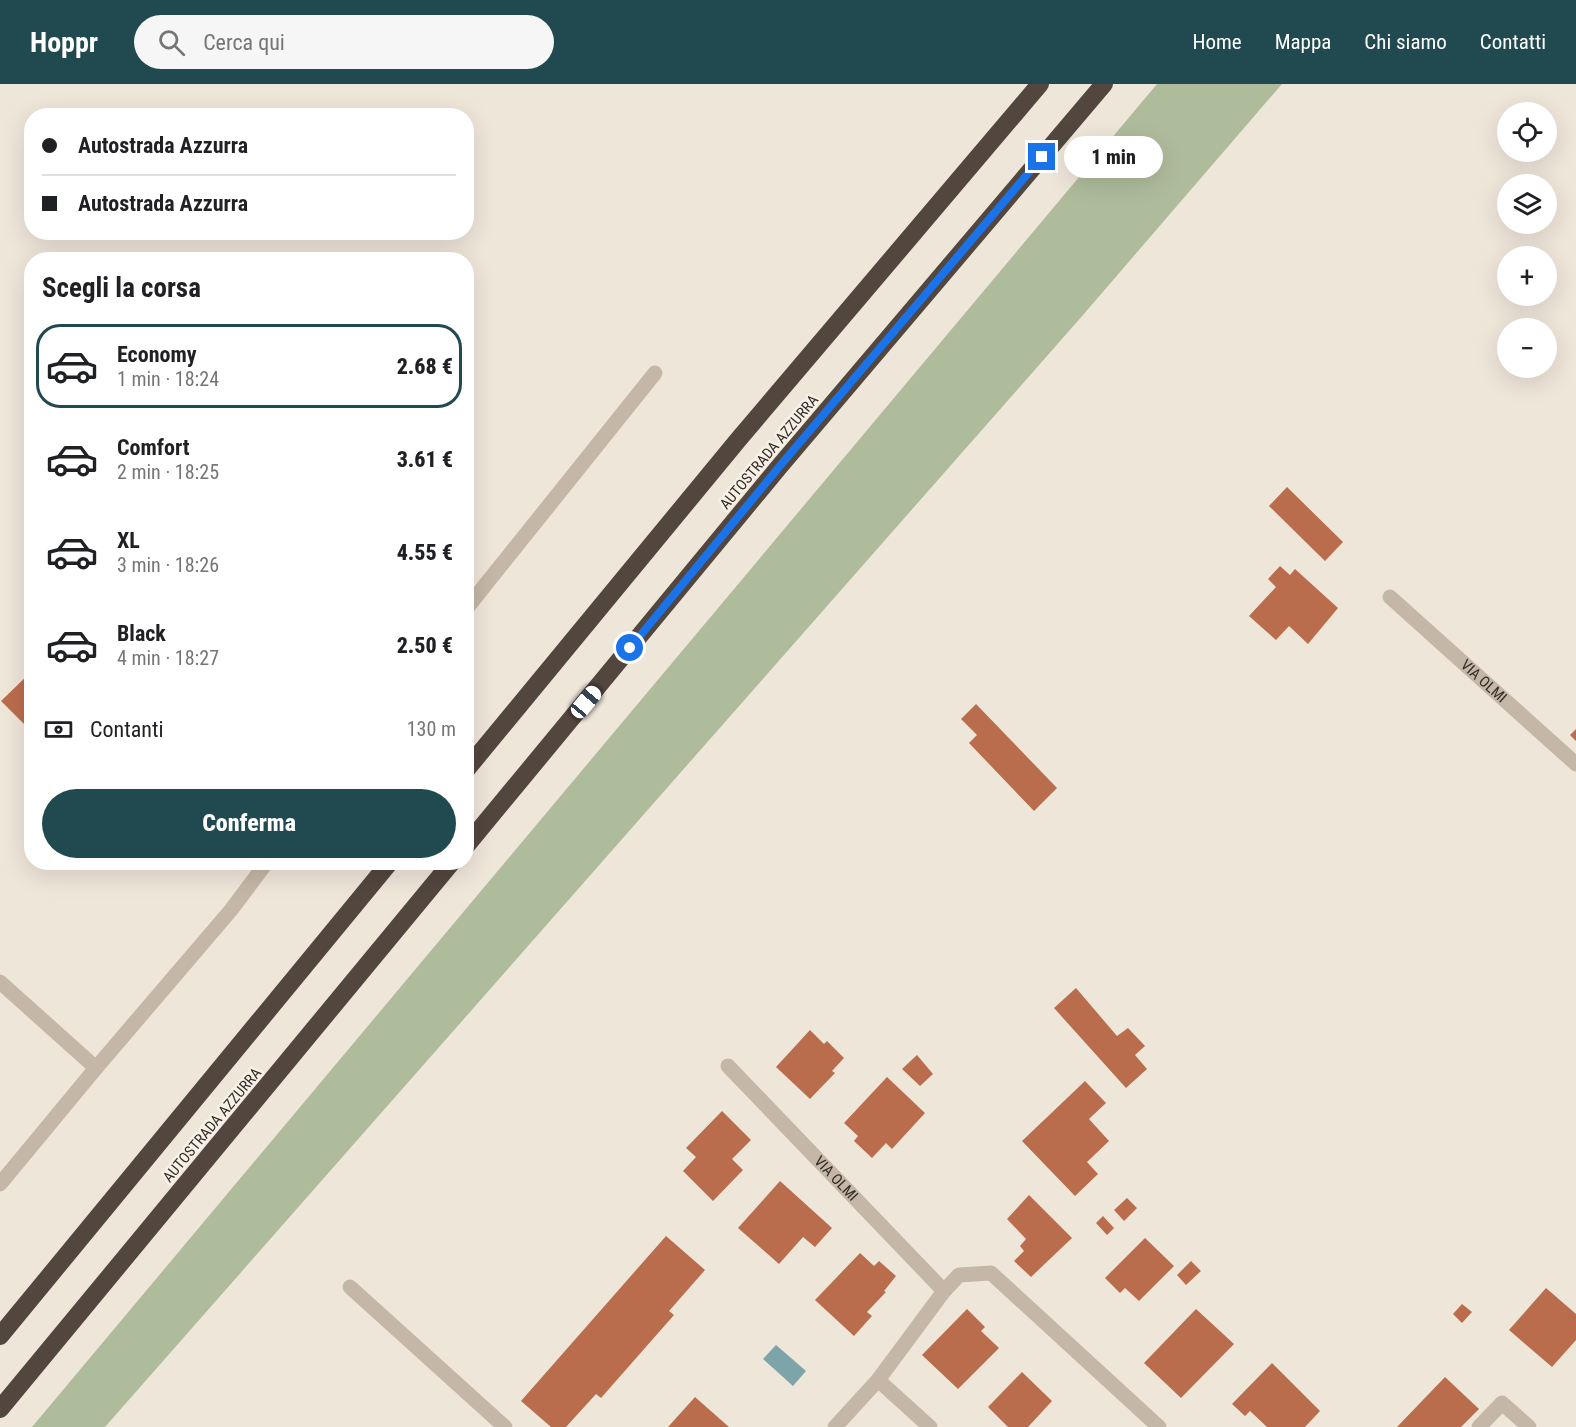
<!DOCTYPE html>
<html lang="it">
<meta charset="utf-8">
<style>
:root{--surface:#fff;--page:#f6f6f6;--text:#202124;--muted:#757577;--line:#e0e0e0;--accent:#214a50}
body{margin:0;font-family:"Roboto Condensed",sans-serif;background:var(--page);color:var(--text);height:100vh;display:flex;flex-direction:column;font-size:22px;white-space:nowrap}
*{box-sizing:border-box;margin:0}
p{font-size:20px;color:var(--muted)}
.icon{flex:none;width:33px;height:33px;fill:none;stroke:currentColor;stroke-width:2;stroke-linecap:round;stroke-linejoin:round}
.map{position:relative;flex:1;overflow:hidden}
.panel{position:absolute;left:24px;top:168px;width:450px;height:618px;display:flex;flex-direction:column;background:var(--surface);border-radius:24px;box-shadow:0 6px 24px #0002}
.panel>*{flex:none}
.top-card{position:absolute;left:24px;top:24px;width:450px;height:132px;border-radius:24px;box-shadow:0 6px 24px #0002;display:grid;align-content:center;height:132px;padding:0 18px;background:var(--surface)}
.controls{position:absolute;left:1497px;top:18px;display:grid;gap:12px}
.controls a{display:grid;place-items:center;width:60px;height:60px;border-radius:50%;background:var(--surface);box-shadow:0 6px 24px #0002;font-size:30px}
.end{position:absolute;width:27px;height:27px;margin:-14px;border:8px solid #1a73e8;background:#fff;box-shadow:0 0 0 3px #fff}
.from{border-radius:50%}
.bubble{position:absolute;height:42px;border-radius:21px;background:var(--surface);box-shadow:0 6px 24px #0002;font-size:20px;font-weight:800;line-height:42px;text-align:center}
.car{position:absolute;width:18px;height:36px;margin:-18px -9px;border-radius:8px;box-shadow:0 0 4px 2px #0007;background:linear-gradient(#fff 24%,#345 0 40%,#fff 0 76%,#345 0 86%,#fff 0)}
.top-card b{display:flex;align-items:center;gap:21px;height:57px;font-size:22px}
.top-card b+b{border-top:2px solid var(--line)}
.top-card i{width:15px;height:15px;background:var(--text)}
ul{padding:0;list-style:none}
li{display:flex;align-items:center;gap:18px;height:84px;margin:0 12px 9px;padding:0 6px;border:3px solid transparent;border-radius:24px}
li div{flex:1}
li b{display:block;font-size:22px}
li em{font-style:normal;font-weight:800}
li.selected{border-color:var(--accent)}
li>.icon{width:54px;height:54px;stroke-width:1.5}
h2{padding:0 18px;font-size:27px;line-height:72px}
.pay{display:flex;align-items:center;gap:15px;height:66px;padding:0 18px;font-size:22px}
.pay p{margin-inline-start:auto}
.cta{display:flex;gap:12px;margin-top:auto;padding:12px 18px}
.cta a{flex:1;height:69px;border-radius:36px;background:var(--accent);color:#fff;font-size:24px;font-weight:800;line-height:69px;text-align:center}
header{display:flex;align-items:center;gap:36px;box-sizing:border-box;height:84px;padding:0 30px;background:var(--accent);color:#fff}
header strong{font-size:28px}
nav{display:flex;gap:33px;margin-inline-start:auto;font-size:21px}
.search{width:420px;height:54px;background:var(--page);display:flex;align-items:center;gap:15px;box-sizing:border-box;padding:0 21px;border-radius:33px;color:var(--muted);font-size:22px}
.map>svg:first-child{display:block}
.green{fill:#afbc9c}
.water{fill:#7ca4a9}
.building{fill:#ba6d4d}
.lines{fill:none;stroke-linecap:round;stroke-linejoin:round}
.minor{stroke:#c5b7a7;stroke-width:15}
.highway{stroke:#53463f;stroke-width:18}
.route{stroke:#1a73e8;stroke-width:8}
.labels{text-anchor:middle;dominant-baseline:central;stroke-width:5;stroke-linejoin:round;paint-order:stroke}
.street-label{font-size:15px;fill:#332b27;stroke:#f7f0e6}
</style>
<header>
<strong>Hoppr</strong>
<div class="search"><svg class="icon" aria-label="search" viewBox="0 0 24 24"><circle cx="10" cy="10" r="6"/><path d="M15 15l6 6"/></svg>Cerca qui</div>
<nav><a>Home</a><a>Mappa</a><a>Chi siamo</a><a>Contatti</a></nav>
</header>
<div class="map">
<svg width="1576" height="1343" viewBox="0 0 1576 1343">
<rect width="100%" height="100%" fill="#efe6da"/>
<path class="green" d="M1157,0H1282L1083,231L105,1343H32Z"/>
<path class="water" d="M776,1261L806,1287L793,1302L763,1275Z"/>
<path class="building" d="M1287,403L1343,458L1325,477L1269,422Z
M1280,482L1290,491L1295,485L1338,524L1308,560L1289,542L1276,556L1249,532L1276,503L1268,495Z
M32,587V648L1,617Z
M976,620L1057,704L1034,727L969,659L977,651L961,635Z
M1576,645V657L1570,651Z
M1076,904L1117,952L1128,944L1145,962L1135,971L1147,985L1126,1004L1054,924Z
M810,946L824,960L827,957L844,974L832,987L835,989L810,1015L776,983Z
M917,971L933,990L920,1002L902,985Z
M887,993L925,1029L892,1065L886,1059L872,1074L854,1057L858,1052L844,1039Z
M1085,997L1106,1019L1089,1035L1109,1057L1087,1078L1098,1090L1075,1112L1022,1057Z
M722,1027L751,1056L732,1075L743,1086L713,1117L683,1087L696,1073L686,1064Z
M780,1097L832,1144L815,1163L803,1153L779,1180L738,1144Z
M1029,1111L1072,1154L1031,1193L1014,1177L1024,1167L1020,1162L1026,1155L1007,1135Z
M1127,1114L1137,1124L1124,1137L1114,1126Z
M1103,1132L1114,1144L1107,1151L1096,1139Z
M666,1152L705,1186L669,1227L674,1231L601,1314L596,1310L566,1343H551L521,1317Z
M1145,1154L1174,1182L1139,1217L1125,1204L1120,1209L1105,1194Z
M860,1169L874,1182L879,1177L896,1192L884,1207L886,1208L867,1228L872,1232L854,1252L815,1216Z
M1191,1177L1201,1187L1186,1201L1177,1191Z
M1546,1204L1576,1230V1256L1552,1283L1509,1246Z
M1462,1220L1472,1228L1462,1239L1453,1230Z
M967,1225L985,1243L981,1247L999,1264L958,1305L922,1271Z
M1196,1225L1234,1260L1181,1314L1144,1279Z
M1272,1279L1320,1327L1305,1343H1267L1250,1327L1245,1332L1232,1320Z
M1022,1288L1052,1317L1028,1343H1008L988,1323Z
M1445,1293L1479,1325L1461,1343H1397Z
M695,1313L729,1343H668Z"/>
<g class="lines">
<g class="minor">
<path id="s1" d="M1390,513L1576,680"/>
<path d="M466,525L655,289"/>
<path d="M0,898L96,984"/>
<path id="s2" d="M728,982L944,1207"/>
<path d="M0,1100L96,984L231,826L267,778"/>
<path d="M350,1203L505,1343"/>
<path d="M835,1343L878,1296"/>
<path d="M930,1343L878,1296L944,1207L959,1191L991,1189L1159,1343"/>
<path d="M1479,1343L1502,1319L1529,1343"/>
</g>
<path class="highway" d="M466,686L738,356L1040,0
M466,762L779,383L1104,0
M0,1252L390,778
M0,1325L452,778"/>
</g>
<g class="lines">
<path class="route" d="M630,564L779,383L1042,73"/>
</g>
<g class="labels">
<g class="street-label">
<text transform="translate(769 368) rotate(-50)">AUTOSTRADA AZZURRA</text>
<text stroke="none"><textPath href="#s1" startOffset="126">VIA OLMI</textPath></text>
<text transform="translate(212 1041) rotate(-50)">AUTOSTRADA AZZURRA</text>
<text stroke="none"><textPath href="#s2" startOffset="156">VIA OLMI</textPath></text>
</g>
</g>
</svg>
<div class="controls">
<a><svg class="icon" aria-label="locate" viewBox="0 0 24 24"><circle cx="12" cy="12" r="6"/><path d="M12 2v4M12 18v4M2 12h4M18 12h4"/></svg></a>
<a><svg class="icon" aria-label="layers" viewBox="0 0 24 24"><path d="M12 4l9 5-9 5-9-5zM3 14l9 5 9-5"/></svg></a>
<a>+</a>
<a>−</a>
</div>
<i class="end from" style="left:630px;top:564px"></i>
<i class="end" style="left:1042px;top:73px"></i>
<div class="bubble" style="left:1064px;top:52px;width:99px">1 min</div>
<i class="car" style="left:586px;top:618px;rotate:40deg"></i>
<div class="top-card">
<b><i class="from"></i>Autostrada Azzurra</b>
<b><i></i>Autostrada Azzurra</b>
</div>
<section class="panel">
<h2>Scegli la corsa</h2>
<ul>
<li class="selected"><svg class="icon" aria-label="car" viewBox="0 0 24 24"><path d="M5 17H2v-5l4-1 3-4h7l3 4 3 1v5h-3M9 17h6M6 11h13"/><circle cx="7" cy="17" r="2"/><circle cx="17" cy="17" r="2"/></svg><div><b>Economy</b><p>1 min · 18:24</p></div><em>2.68 €</em></li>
<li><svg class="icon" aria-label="car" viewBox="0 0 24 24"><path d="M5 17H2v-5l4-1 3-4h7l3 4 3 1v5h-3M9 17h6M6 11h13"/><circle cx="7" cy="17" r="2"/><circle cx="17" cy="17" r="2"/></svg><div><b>Comfort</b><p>2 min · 18:25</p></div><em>3.61 €</em></li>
<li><svg class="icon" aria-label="car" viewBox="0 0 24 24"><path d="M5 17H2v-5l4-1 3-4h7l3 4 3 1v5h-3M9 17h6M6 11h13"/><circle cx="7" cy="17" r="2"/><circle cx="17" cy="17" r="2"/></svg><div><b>XL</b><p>3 min · 18:26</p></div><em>4.55 €</em></li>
<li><svg class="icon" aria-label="car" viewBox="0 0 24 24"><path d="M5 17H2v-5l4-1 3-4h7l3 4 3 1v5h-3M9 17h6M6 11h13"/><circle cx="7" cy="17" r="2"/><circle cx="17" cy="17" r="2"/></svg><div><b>Black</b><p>4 min · 18:27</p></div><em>2.50 €</em></li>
</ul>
<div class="pay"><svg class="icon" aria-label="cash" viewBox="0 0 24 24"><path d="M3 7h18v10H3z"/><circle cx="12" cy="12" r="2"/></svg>Contanti<p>130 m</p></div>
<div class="cta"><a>Conferma</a></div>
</section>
</div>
